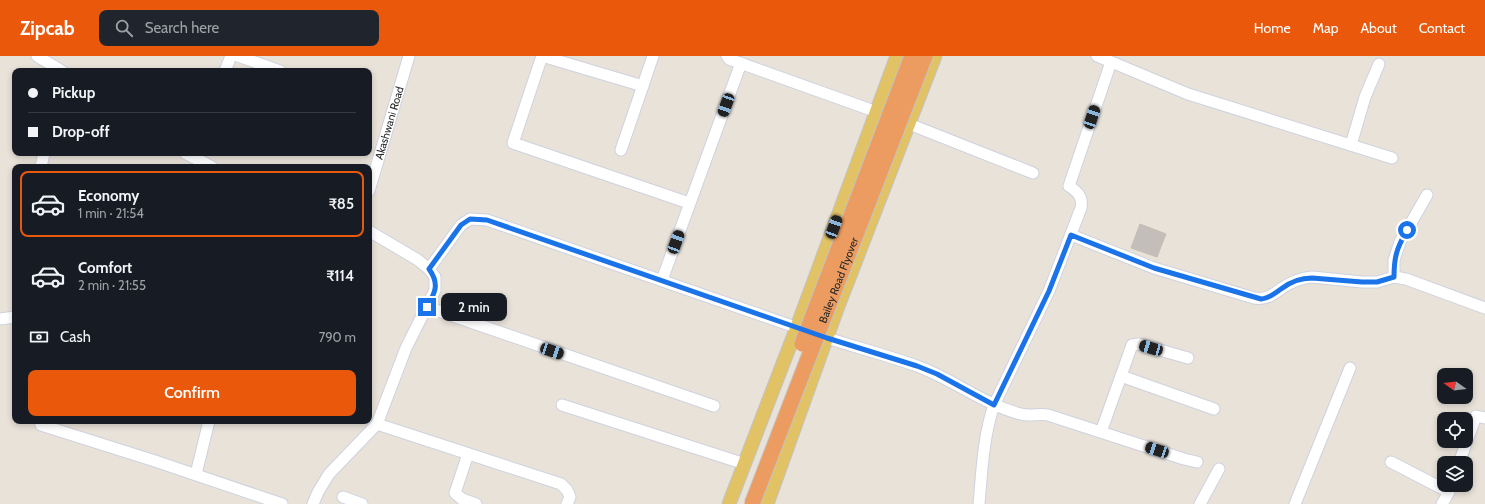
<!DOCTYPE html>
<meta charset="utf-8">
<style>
:root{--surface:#171b24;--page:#20242c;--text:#f1f3f6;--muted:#9ea1a6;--line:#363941;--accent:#ea580c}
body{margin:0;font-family:Cabin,sans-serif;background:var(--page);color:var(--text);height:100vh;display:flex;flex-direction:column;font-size:15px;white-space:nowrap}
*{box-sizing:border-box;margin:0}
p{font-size:13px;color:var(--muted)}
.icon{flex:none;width:22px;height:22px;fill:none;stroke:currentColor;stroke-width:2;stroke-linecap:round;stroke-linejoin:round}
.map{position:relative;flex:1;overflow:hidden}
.sheet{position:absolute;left:12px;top:108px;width:360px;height:260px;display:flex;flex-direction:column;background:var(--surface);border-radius:8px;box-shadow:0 2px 6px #0003}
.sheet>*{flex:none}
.banner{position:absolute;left:12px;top:12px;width:360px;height:88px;border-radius:8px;box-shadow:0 2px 6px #0003;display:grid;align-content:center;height:88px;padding:0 16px;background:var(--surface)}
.needle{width:26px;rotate:284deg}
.tools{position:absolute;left:1437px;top:312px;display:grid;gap:8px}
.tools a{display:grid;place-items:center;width:36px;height:36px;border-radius:8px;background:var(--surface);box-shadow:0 2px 6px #0003;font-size:20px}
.end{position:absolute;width:18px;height:18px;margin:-9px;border:5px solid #1a73e8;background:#fff;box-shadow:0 0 0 2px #fff}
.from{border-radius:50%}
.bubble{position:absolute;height:28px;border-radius:8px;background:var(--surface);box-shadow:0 2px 6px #0003;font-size:13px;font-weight:600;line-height:28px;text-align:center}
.car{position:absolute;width:12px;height:24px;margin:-12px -6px;border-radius:5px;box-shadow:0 0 3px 1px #0007;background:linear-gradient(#222 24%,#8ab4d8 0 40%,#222 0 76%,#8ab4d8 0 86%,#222 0)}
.banner b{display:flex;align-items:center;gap:14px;height:38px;font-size:15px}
.banner b+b{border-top:1px solid var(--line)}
.banner i{width:10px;height:10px;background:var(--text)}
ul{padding:7px 0 0;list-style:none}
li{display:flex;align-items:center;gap:12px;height:66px;margin:0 8px 6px;padding:0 8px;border:2px solid transparent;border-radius:8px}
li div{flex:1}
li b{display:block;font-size:15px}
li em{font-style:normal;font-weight:600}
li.selected{border-color:var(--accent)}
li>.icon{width:36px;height:36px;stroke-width:1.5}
.pay{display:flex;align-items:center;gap:10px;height:44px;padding:0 16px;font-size:15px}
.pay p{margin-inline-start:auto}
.primary-button{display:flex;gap:8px;margin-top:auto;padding:8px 16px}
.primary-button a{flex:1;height:46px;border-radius:8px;background:var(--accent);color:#fff;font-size:16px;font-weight:600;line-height:46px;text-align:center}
header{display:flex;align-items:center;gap:24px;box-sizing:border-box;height:56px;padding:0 20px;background:var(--accent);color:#fff}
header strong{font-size:19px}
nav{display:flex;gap:22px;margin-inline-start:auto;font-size:14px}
.search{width:280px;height:36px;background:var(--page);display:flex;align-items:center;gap:10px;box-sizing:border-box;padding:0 14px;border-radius:8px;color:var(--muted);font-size:15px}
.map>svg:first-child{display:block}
.building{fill:#c3beb9;stroke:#c3bdb4}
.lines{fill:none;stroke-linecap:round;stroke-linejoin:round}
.minor-casing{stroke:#cfd2de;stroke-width:13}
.major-casing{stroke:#c3c3c3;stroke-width:15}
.minor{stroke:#fff;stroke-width:11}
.major{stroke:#e1c366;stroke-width:13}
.highway-bridge-casing{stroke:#c3c3c3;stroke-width:17;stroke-linecap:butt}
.highway-bridge{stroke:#ec9c60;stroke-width:15}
.route{stroke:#1a73e8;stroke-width:5}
.labels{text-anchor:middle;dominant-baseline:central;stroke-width:3;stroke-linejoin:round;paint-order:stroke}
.street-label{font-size:11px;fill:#272727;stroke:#fff}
</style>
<header>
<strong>Zipcab</strong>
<div class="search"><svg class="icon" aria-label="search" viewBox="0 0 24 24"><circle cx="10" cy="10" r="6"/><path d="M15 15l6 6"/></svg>Search here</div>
<nav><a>Home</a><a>Map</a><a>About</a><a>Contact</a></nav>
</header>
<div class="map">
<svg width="1485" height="448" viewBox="0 0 1485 448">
<rect width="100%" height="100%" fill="#e8e2d9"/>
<path class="building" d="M1140,168L1166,178L1157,201L1131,192Z"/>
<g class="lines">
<g class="minor-casing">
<g id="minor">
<path d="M37,0L62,15"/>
<path d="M238,0L280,15"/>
<path d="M542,0L513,87L689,147"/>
<path d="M542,0L643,30"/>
<path d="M727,0L729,3L877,56"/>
<path d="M1097,0L1188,38L1392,102"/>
<path d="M225,15L231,0"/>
<path d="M909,68L1033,117"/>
<path d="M1351,89L1365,41L1379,8"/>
<path d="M621,94L653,0"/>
<path d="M185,97L212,111"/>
<path d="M41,111L44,97"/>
<path id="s1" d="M369,135L409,0"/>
<path d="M1071,179L1154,212L1254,242C1267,244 1272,239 1282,232C1291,226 1301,222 1312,221L1362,226H1377L1394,221L1406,223L1485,252"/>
<path d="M429,213L461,169L470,163L487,164C599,203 712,242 824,281C855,291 886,299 917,310C953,323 984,349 1021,358C1030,361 1039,357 1048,359L1184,403L1197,406"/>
<path d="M1394,221V204L1400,186L1427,139"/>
<path d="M662,224L741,7"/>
<path d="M427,251L714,350"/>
<path d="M0,263L15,261"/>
<path d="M1121,320L1214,353"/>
<path d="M562,349L745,408"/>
<path d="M377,368L561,428L567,434L570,441L567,448"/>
<path d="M41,369L155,405L282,448"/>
<path d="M1101,376L1132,289L1139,288L1188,302"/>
<path d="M468,398L455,437L462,443L476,448"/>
<path d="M1391,406L1449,436L1442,448"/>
<path d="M1459,407L1476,360L1485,362"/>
<path d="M196,418L209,365"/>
<path d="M343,441L362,448"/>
<path d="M313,448L318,436L329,418L377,368L406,292L435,234V221L429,213L418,204L369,175"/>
<path d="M979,448C982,415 983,381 994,349L1049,235L1081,152C1083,141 1078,136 1069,130L1111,6"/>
<path d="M1200,448L1219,413"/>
<path d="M1295,448L1350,312"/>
</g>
</g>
<g class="major-casing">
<path id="major" d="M729,448L797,271L897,0
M767,448L837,253L935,0"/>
</g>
<use href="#minor" class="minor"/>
<use href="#major" class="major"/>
<g class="highway-bridge-casing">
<g id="highway-bridge">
<path d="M802,288L912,0"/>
<path id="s2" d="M752,448L925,0"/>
</g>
</g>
<use href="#highway-bridge" class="highway-bridge"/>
</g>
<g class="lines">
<path class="route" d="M427,251C435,237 440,228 429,213L461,169L470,163L487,164L827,282L917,310L937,318L994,349L1049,235L1071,179L1154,212L1261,243C1270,242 1275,237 1281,233C1290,226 1301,222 1312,222L1362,226H1377L1394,221C1394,200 1397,192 1407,174"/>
</g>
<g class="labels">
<g class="street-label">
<text stroke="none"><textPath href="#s1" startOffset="71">Akashwani Road</textPath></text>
<text stroke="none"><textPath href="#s2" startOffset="240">Bailey Road Flyover</textPath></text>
</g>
</g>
</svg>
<div class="tools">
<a><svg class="needle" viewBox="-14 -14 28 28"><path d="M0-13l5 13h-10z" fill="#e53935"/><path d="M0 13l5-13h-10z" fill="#9ea1a6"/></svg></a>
<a><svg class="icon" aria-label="locate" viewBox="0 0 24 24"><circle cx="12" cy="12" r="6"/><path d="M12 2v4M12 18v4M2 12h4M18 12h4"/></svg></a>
<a><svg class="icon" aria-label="layers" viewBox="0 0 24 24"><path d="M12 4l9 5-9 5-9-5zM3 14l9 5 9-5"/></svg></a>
</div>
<i class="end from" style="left:1407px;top:174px"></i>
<i class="end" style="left:427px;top:251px"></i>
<div class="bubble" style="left:441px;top:237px;width:66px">2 min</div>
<i class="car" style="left:726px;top:49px;rotate:200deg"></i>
<i class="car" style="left:1092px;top:61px;rotate:18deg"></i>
<i class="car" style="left:834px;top:171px;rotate:20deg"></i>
<i class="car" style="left:676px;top:186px;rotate:20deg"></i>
<i class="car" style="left:1151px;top:292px;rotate:286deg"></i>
<i class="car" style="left:552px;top:295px;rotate:109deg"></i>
<i class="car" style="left:1157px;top:394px;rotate:288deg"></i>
<div class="banner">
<b><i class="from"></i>Pickup</b>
<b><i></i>Drop-off</b>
</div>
<section class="sheet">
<ul>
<li class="selected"><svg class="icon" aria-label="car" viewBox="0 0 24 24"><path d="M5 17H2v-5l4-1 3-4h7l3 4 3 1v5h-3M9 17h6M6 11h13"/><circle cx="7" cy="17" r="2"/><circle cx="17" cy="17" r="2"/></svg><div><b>Economy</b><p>1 min · 21:54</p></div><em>₹85</em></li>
<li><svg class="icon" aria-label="car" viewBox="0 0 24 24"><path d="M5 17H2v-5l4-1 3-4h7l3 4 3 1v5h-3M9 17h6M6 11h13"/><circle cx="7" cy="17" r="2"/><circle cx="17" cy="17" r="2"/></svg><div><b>Comfort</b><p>2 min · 21:55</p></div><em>₹114</em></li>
</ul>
<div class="pay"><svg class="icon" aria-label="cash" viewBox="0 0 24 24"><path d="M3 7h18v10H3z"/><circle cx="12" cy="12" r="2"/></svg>Cash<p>790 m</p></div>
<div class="primary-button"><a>Confirm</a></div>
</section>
</div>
